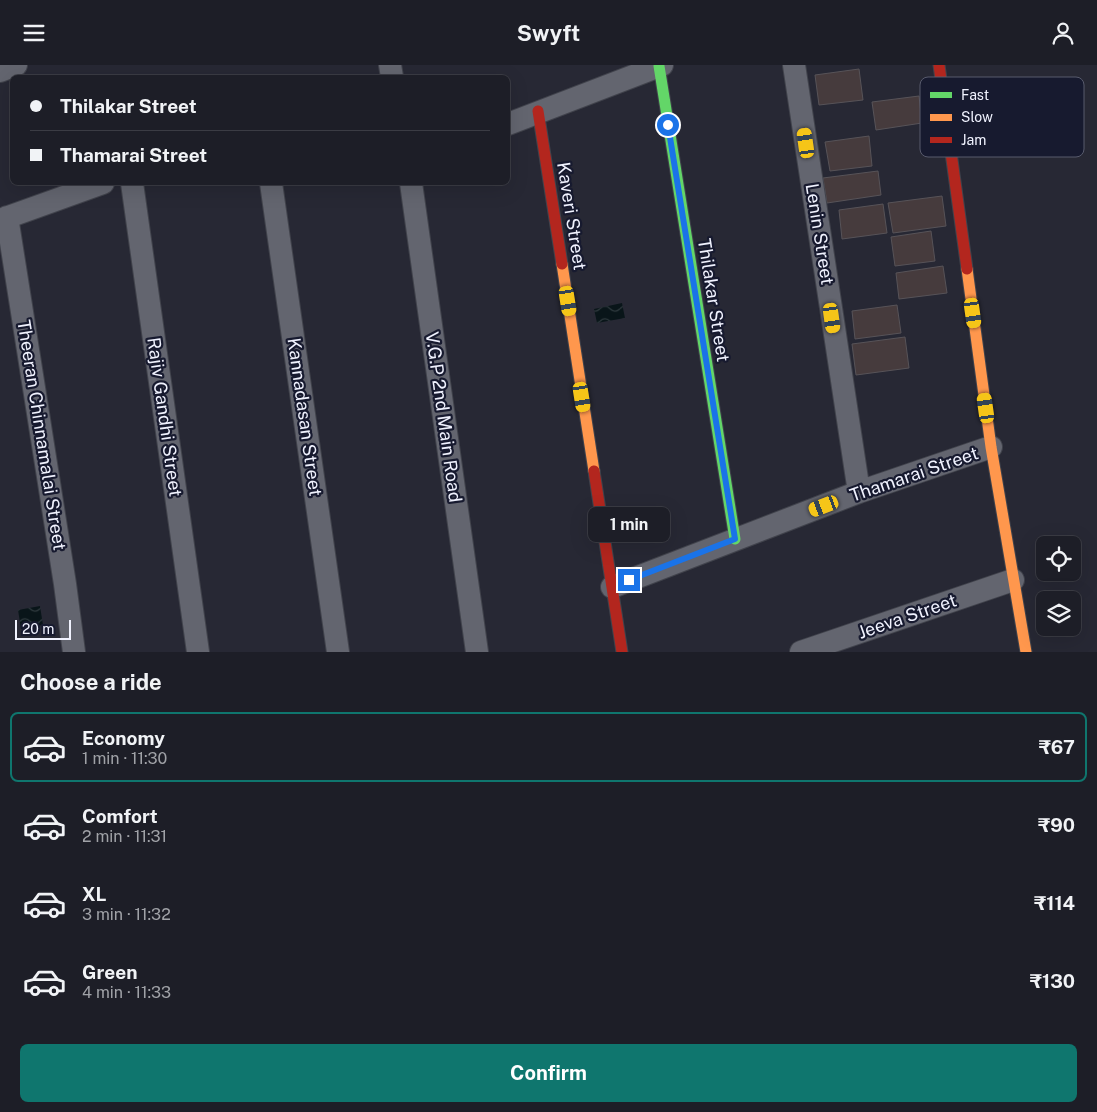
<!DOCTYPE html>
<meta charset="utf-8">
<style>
:root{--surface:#1d1e27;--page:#2a2b33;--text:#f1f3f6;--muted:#a0a2a7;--line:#3b3c44;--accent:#0f766e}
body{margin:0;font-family:"Public Sans",sans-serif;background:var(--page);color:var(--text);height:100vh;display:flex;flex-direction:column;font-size:19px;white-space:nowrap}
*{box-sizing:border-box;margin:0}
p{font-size:16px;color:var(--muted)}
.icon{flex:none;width:28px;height:28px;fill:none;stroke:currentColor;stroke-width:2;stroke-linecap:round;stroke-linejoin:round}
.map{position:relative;height:587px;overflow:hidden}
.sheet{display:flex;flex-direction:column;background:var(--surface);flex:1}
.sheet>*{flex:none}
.hud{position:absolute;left:10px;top:10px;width:500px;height:110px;border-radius:8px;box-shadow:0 5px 20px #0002,0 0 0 1px var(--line);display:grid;align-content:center;height:110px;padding:0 20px;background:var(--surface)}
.tools{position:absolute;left:1036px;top:471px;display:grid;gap:10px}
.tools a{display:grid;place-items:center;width:45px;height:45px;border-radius:8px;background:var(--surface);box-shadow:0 5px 20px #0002,0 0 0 1px var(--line);font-size:25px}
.scale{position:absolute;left:15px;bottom:12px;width:56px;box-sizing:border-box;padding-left:5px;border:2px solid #f0f2fe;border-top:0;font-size:14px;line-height:18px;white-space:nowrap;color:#f0f2fe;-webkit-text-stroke:4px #171a2f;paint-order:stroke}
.end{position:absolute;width:22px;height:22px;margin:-11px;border:6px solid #1a73e8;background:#fff;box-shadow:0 0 0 2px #fff}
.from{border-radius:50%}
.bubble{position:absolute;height:35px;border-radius:8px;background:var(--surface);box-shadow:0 5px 20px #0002,0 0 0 1px var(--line);font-size:16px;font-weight:700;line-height:35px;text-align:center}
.car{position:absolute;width:15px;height:30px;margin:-15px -8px;border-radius:6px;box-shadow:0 0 4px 1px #0007;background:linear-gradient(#f5c518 24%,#345 0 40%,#f5c518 0 76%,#345 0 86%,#f5c518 0)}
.hud b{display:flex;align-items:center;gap:18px;height:48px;font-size:19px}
.hud b+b{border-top:1px solid var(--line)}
.hud i{width:12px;height:12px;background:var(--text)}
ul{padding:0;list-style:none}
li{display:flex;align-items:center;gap:15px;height:70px;margin:0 10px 8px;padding:0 10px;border:2px solid transparent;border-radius:8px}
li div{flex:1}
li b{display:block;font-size:19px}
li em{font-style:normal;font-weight:700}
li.on{border-color:var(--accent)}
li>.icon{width:45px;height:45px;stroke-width:1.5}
h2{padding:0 20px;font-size:22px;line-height:60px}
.primary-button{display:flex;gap:10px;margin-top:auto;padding:10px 20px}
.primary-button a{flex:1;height:58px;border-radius:8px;background:var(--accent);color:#fff;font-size:20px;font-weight:700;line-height:58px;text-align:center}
header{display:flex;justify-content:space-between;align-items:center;height:65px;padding:0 20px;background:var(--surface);font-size:22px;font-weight:700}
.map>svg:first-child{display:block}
.water{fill:url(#water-waves)}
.building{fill:#463b3d;stroke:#575358}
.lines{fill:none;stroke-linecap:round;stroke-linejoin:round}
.street-casing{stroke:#41434c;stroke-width:24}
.fast-casing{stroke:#41434c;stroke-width:13}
.slow-casing{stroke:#41434c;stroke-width:13}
.jam-casing{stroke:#41434c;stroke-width:13}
.street{stroke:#63656f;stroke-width:22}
.fast{stroke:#63d668;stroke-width:11}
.slow{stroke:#ff974d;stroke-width:11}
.jam{stroke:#b3261e;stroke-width:11}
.route{stroke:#1a73e8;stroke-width:6}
.labels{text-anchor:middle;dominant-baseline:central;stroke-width:4.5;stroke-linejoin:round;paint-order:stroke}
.street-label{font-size:18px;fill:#f0f2fe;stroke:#171a2f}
.key{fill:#171a2f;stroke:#585b6d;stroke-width:1}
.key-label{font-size:14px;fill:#f0f2fe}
</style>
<header><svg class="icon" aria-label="menu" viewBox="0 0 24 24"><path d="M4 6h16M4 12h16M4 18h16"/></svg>Swyft<svg class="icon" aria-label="person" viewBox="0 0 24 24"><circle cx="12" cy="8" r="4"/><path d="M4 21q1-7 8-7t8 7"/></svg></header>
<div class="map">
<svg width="1097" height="587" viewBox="0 0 1097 587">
<defs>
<pattern id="water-waves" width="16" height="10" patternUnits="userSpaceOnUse" patternTransform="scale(1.25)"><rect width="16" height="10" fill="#091519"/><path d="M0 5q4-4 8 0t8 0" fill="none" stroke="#2d383c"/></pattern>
</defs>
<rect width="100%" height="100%" fill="#272834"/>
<path class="water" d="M622,238L625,253L597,258L594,244Z
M40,541L43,560L21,564L18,545Z"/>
<path class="building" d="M859,4L863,35L819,40L815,10Z
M919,31L922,58L876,65L872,37Z
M869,71L872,101L830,106L825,77Z
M878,106L881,130L827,138L823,113Z
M942,131L946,161L893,168L888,138Z
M883,139L887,168L842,174L839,145Z
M931,166L935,196L895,201L891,172Z
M943,201L947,228L899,234L896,208Z
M897,240L901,268L855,274L852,246Z
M905,272L909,303L856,310L852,279Z"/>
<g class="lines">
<g class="street-casing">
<path id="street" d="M390,0L392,12
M794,0L859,427
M0,6L16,0
M508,59L662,0
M132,118L198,587
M271,118L338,587
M411,118L477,587
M7,152L65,519L74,587
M0,155L103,118
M612,522L859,427L991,382
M801,587L1013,515"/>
</g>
<g class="fast-casing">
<path id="fast" d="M659,1L735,474"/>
</g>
<g class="slow-casing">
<path id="slow" d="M562,199L594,406
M967,204L991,382L1026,587"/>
</g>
<g class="jam-casing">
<path id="jam" d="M939,0L967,204
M538,46L562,199
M594,406L622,587"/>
</g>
<use href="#street" class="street"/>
<use href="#fast" class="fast"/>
<use href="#slow" class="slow"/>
<use href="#jam" class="jam"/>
</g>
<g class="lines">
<path class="route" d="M629,515L735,474L668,60"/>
</g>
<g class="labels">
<g class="street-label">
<text transform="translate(572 151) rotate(81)">Kaveri Street</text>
<text transform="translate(820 169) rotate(81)">Lenin Street</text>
<text transform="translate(714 235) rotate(81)">Thilakar Street</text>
<text transform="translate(165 352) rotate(82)">Rajiv Gandhi Street</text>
<text transform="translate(305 352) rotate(82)">Kannadasan Street</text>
<text transform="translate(444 352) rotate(82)">V.G.P 2nd Main Road</text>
<text transform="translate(42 370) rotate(81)">Theeran Chinnamalai Street</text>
<text transform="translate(914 409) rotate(-19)">Thamarai Street</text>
<text transform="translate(907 551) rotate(-19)">Jeeva Street</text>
</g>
</g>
<rect x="920" y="12" width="164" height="80" rx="8" class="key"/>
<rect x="930" y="27" width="22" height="6" fill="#63d668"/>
<rect x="930" y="49" width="22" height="7" fill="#ff974d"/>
<rect x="930" y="72" width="22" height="6" fill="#b3261e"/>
<g class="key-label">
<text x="961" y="35">Fast</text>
<text x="961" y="57">Slow</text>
<text x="961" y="80">Jam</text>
</g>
</svg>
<div class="tools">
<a><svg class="icon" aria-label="locate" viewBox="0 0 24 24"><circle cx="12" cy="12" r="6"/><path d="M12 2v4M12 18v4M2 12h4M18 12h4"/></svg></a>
<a><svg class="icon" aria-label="layers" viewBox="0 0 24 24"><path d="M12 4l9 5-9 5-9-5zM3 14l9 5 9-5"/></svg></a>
</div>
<div class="scale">20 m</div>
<i class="end from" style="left:668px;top:60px"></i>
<i class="end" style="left:629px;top:515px"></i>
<div class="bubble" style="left:588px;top:442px;width:82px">1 min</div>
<i class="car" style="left:806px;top:78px;rotate:352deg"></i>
<i class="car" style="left:568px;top:236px;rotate:171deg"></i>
<i class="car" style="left:973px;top:248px;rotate:172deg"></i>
<i class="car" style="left:832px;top:253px;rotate:172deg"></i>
<i class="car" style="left:582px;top:332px;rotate:171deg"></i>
<i class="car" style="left:986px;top:343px;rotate:352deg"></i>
<i class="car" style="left:824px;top:441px;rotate:249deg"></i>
<div class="hud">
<b><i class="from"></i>Thilakar Street</b>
<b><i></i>Thamarai Street</b>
</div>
</div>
<section class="sheet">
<h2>Choose a ride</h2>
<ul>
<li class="on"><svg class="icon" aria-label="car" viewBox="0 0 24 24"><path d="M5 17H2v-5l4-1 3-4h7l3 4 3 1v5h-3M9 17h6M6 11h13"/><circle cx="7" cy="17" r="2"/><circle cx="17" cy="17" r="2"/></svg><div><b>Economy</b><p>1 min · 11:30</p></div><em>₹67</em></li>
<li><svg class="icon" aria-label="car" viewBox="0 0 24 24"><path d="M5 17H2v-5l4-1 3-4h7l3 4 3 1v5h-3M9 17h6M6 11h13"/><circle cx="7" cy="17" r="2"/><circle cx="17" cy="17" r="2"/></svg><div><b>Comfort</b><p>2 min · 11:31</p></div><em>₹90</em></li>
<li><svg class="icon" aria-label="car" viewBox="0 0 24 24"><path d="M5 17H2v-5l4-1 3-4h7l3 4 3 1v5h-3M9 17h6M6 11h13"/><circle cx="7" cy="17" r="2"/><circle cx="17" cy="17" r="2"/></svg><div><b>XL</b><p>3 min · 11:32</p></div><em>₹114</em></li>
<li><svg class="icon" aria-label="car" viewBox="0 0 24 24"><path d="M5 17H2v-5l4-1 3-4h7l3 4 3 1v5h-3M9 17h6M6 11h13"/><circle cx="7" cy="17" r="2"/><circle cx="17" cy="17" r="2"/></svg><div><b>Green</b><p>4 min · 11:33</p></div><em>₹130</em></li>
</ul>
<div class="primary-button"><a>Confirm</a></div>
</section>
